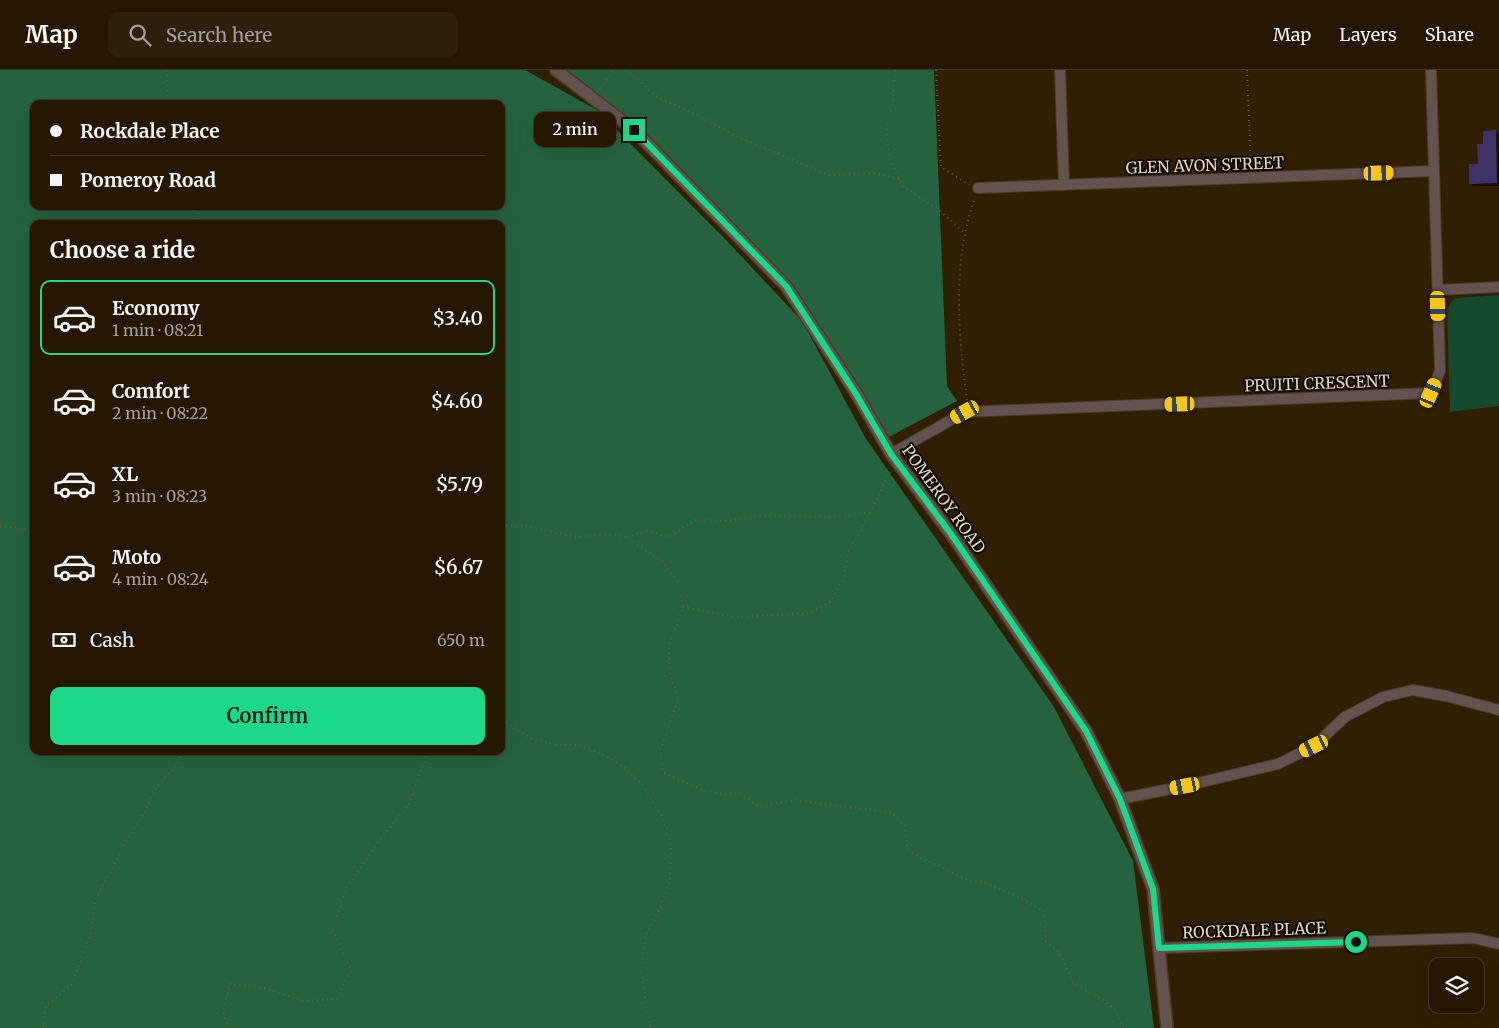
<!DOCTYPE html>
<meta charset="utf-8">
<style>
:root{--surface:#251702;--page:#2d200c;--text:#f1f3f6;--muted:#a39f99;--line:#423624;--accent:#1bd988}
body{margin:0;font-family:Merriweather,serif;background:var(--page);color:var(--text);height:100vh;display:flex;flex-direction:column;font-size:19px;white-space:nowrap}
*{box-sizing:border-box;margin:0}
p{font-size:16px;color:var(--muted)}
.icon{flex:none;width:28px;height:28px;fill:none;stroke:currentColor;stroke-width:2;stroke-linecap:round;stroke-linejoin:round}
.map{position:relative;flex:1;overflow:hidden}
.sheet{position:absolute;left:30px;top:150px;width:475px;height:535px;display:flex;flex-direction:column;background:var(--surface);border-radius:10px;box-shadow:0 5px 20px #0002,0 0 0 1px var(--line)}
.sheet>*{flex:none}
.top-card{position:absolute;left:30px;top:30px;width:475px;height:110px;border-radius:10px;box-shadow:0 5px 20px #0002,0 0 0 1px var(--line);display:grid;align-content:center;height:110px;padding:0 20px;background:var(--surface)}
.fabs{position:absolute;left:1429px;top:888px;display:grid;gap:10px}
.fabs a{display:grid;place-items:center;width:55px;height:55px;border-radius:10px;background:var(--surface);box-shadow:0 5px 20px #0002,0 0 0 1px var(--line);font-size:25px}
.end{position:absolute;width:22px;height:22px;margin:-11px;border:6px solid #1bd988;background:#111;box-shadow:0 0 0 2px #111}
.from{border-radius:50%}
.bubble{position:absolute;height:35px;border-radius:10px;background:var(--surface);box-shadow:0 5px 20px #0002,0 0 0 1px var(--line);font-size:16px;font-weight:600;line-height:35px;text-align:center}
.car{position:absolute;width:15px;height:30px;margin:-15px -8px;border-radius:6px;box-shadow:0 0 4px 1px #0007;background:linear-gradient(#f5c518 24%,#345 0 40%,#f5c518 0 76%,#345 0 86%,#f5c518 0)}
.top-card b{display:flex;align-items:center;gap:18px;height:48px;font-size:19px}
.top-card b+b{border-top:1px solid var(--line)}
.top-card i{width:12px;height:12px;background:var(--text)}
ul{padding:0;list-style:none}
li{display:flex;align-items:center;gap:15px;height:75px;margin:0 10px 8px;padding:0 10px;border:2px solid transparent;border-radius:10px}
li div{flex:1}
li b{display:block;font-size:19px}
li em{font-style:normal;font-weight:600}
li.on{border-color:var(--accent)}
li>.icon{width:45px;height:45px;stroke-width:1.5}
h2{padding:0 20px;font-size:22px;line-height:60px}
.pay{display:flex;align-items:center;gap:12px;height:55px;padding:0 20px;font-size:19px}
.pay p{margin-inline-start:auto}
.primary-button{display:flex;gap:10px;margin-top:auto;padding:10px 20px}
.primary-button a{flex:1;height:58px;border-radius:10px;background:var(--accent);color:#111;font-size:20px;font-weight:600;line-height:58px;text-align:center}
header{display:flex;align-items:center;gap:30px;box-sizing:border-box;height:70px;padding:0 25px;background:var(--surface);border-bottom:1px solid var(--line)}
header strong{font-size:24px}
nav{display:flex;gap:28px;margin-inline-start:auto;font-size:18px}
.search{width:350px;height:45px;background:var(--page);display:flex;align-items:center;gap:12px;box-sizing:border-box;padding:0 18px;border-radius:10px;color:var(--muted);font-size:19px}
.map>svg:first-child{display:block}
.green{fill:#154a2c}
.forest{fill:#25633f;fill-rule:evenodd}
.shadow{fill:#0007}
.building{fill:#3f3266}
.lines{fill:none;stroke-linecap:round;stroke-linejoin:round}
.minor-casing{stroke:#4d3c22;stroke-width:12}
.tertiary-casing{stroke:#4d3c22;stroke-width:14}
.path{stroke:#6a5941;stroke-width:2;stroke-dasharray:1 4;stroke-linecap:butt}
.minor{stroke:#635350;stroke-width:10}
.tertiary{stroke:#635350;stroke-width:11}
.route{stroke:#1bd988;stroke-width:6}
.labels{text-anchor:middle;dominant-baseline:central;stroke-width:4;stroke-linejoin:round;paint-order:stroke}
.street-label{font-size:16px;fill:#dfd3c3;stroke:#130b02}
</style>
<header>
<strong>Map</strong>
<div class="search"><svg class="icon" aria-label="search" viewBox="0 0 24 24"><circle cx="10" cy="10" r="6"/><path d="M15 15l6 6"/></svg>Search here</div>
<nav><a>Map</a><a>Layers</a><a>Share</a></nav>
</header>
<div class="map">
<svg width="1499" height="958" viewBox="0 0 1499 958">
<rect width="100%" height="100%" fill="#311f03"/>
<path class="green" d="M1499,225V336L1450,342L1447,240L1451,232L1457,228Z"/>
<path class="forest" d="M0,0H525L597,40L727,171L802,251L866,369L1054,637L1133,791L1154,958H0ZM34,34H501V136H34ZM34,154H501V681H34Z
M556,0H934L947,316L957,331L883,370L786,216L634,60Z"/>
<path class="shadow" d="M1496,62L1499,65V116H1473L1470,113L1479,95L1484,75Z"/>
<path class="building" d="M1496,60L1497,113L1469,114V94H1478L1477,74H1483V61Z"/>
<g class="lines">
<g class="minor-casing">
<path id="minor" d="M1060,0L1064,115
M978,118L1434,101
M1438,220L1499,217
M891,384L965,342L1431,323L1440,301L1431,0
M1120,729L1185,716L1278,694L1314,676L1345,647L1383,627L1413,620L1446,626L1499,640
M1159,878L1473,868L1499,874"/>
</g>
<g class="tertiary-casing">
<path id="tertiary" d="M556,0L634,60L786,216L856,323L891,384L951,464L1086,661L1120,729L1153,819L1167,958"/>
</g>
<path class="path" d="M166,0L167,4L168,34
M626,0L659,28L701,47L736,66L828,105L875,103L899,109
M895,0L893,31L886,61L890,89L899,109L902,116L935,137L965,163
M936,0L941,97L969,115
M1247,0L1251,98
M600,18L614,0
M197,154L199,136
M967,330C958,262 952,193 975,127
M501,455L527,456L546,461L578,467L607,464L627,467L663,492L678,513L683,537L669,576L670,603L678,630L660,680L664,703L702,720L723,724L740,723L758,736L796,730L843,737L868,739L892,743L905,756L907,779L922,789L937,795L965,809L988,814L1019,827L1044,841L1046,871C1061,883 1066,894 1072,912C1091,923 1119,934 1123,958
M0,456L34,460
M627,467L647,461L669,467L695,450L730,451L756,445L834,447L871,442
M683,537L735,547L810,543L830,532L844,507L849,478L860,463L890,402
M501,650L532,669L556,675H578L602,684L623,696L643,716L664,750L671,778L670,812L659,840L645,867L641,901L650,958
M43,958L46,936L73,913L89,868L96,828L134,758L144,743L158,715L175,697L183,681
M228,958L223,940L230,914L264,918L304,931L337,929L351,899L333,860L345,820L378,772L409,734L415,716L426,690L422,681"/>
<use href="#minor" class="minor"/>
<use href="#tertiary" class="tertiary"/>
</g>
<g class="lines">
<path class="route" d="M634,60L786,216L856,324L891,384L951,464L1086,661L1120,729L1153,819L1159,878L1356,872"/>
</g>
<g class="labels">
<g class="street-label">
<text transform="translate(1205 95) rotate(-2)">GLEN AVON STREET</text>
<text transform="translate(1317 313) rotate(-2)">PRUITI CRESCENT</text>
<text transform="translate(944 429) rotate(54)">POMEROY ROAD</text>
<text transform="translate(1254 860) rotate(-2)">ROCKDALE PLACE</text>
</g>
</g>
</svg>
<div class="fabs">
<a><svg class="icon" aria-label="layers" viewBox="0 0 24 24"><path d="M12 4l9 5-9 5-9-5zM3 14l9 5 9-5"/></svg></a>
</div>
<i class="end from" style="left:1356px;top:872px"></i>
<i class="end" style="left:634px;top:60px"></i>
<div class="bubble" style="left:534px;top:42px;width:82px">2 min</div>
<i class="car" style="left:1379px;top:103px;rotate:88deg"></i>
<i class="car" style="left:1438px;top:236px;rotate:178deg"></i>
<i class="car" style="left:1431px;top:323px;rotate:23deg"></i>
<i class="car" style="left:1180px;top:334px;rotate:268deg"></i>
<i class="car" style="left:965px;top:342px;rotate:241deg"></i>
<i class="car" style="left:1314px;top:676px;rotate:244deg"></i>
<i class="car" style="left:1185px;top:716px;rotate:259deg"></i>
<div class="top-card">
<b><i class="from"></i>Rockdale Place</b>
<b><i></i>Pomeroy Road</b>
</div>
<section class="sheet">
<h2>Choose a ride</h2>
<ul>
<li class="on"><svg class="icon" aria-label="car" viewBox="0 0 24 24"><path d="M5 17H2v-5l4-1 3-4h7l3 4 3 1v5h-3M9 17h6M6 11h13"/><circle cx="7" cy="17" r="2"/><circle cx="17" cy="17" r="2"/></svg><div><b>Economy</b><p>1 min · 08:21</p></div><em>$3.40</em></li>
<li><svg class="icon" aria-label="car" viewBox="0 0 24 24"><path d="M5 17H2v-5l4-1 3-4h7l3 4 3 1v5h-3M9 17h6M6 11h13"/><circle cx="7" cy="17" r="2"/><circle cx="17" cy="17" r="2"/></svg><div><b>Comfort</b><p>2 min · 08:22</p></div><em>$4.60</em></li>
<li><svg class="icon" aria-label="car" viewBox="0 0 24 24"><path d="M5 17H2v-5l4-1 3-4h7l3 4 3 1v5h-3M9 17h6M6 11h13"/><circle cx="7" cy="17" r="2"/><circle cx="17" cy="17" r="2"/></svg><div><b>XL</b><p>3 min · 08:23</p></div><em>$5.79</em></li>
<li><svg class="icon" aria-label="car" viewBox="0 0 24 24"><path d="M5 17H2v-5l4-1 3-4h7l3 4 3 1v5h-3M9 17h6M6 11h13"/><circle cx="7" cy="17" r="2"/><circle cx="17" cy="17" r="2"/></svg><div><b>Moto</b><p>4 min · 08:24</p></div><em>$6.67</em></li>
</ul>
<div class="pay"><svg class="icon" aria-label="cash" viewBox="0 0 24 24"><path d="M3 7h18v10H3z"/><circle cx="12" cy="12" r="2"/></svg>Cash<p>650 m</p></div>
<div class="primary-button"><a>Confirm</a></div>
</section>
</div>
